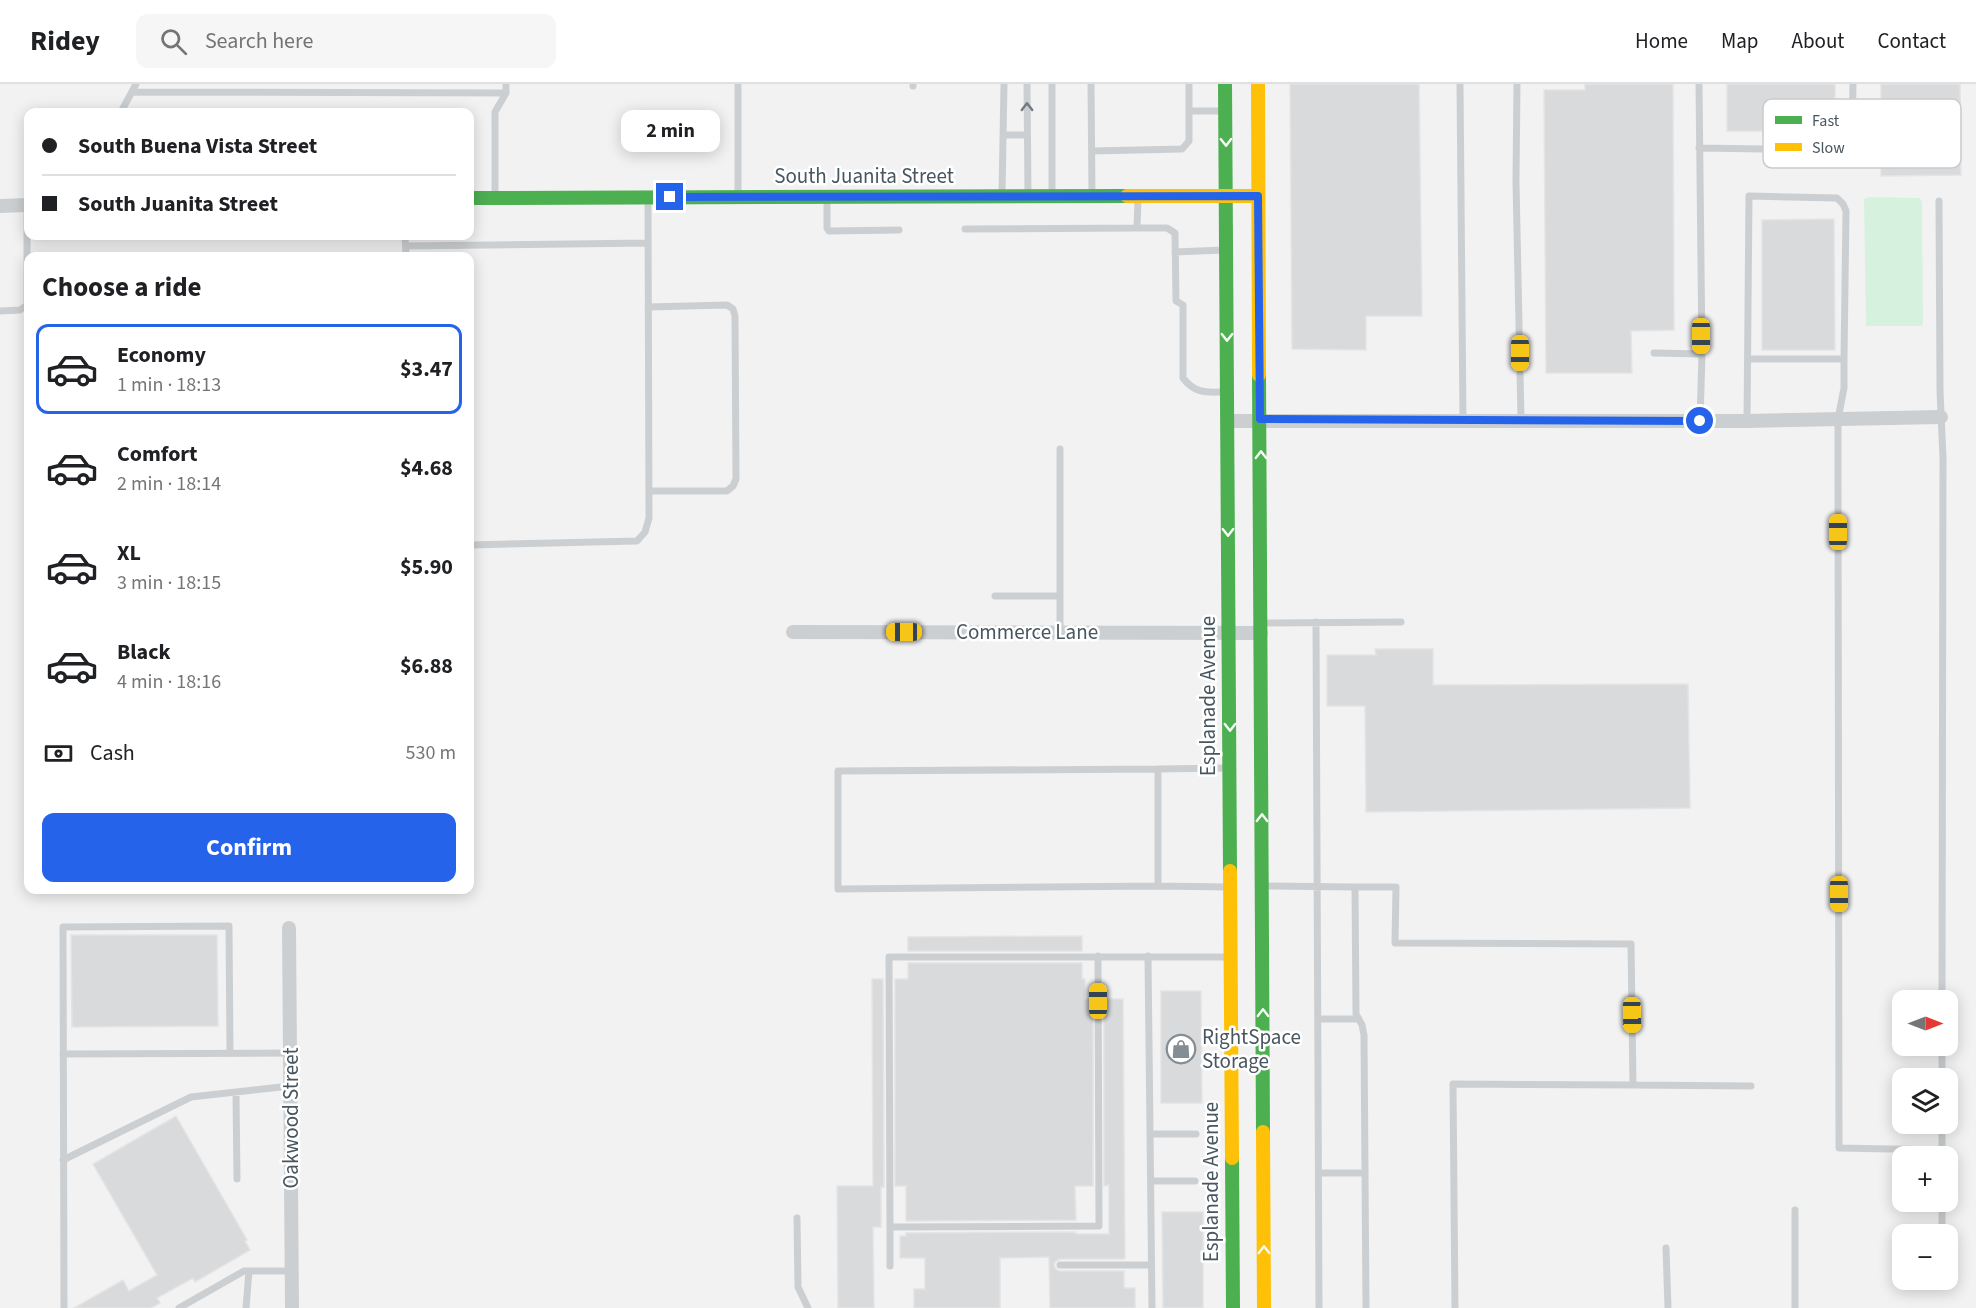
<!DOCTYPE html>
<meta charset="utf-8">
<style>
:root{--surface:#fff;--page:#f6f6f6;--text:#202124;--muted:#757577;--line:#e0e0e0;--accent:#2563eb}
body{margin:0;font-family:"Source Sans 3",sans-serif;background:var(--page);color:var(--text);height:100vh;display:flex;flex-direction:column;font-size:22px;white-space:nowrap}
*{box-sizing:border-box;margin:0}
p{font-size:20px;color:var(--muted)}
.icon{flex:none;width:33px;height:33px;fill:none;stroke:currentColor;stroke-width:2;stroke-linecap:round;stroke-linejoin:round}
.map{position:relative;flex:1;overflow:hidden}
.side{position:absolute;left:24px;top:168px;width:450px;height:642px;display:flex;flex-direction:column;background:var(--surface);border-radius:12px;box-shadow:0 3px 15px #0003}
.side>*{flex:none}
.banner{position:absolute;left:24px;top:24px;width:450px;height:132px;border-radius:12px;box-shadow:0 3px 15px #0003;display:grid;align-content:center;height:132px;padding:0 18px;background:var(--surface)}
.needle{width:39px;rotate:90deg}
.controls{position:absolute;left:1892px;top:906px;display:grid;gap:12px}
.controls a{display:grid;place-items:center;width:66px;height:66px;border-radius:12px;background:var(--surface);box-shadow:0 3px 15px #0003;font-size:30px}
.end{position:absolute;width:27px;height:27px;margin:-14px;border:8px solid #2563eb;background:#fff;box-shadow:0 0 0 3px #fff}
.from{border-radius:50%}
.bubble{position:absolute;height:42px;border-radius:12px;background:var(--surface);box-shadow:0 3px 15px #0003;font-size:20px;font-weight:700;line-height:42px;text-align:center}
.car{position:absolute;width:18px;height:36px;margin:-18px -9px;border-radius:8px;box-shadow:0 0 4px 2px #0007;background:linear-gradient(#f5c518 24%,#345 0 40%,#f5c518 0 76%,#345 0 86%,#f5c518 0)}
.banner b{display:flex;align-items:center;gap:21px;height:57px;font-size:22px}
.banner b+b{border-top:2px solid var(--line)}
.banner i{width:15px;height:15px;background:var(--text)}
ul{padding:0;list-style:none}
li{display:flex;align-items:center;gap:18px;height:90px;margin:0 12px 9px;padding:0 6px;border:3px solid transparent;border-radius:12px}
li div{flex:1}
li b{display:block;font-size:22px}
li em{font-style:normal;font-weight:700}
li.current{border-color:var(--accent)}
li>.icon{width:54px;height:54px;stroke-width:1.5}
h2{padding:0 18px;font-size:27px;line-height:72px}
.pay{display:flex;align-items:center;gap:15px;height:66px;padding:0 18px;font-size:22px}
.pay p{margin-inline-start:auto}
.primary-button{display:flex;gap:12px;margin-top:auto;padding:12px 18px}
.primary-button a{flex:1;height:69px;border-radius:12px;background:var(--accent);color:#fff;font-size:24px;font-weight:700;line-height:69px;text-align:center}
header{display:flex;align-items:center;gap:36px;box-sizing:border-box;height:84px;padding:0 30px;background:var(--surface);border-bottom:2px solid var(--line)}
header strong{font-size:28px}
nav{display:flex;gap:33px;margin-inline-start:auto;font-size:21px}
.search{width:420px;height:54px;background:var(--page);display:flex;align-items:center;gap:15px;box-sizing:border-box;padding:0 21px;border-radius:12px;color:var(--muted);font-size:22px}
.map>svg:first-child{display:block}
.green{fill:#d7f1df}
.building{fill:#d9dadb;stroke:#e4e4e5;stroke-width:1.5}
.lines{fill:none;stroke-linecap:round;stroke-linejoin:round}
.lane{stroke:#cccfd1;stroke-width:7}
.street{stroke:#cccfd1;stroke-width:14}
.fast{stroke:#4caf50;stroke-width:14}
.slow{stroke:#ffc107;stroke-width:14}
.oneway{stroke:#707a82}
.oneway2{stroke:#f6fbf6}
.route{stroke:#2563eb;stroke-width:8}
.labels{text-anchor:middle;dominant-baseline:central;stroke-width:5;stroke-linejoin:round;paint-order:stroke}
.street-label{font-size:21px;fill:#485660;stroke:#fff}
.poi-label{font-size:21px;fill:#485660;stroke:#fff;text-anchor:start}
.key{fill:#fff;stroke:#c8cccf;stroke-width:1.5}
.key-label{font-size:16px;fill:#485660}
</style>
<header>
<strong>Ridey</strong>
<div class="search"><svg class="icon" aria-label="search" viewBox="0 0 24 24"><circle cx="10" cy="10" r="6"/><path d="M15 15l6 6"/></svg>Search here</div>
<nav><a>Home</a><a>Map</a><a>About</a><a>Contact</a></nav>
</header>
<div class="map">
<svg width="1976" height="1224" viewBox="0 0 1976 1224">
<rect width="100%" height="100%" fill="#f3f2f2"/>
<path class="green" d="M1869,113L1920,114L1922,118L1923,238L1922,242H1866L1864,115Z"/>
<path class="building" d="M1290,0H1419L1422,232H1366V266L1292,265Z
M1585,0H1673L1674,246L1631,247L1632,289H1546L1544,6H1585Z
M1727,0H1835V47H1727Z
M1881,0H1960L1961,91L1881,92Z
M1834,135L1835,266H1762V136Z
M1375,565H1433V601L1688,600L1690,724L1366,728L1365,622H1327V571H1376Z
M71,851H217L218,942L72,943Z
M1082,852V867H908V853Z
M908,879H1082V895H1085V915H1093V1102H1075L1076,1136L906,1137V1102H895V895H908Z
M872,895H883L884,1103H881V1143H873L874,1224H838L837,1102H873Z
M1161,907H1201L1202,1019H1161Z
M1104,915H1123L1125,1173L1124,1175H1060L1055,1178L1054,1182L1057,1186L1060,1187H1124V1204H1135V1224H1050L1049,1173L1000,1174V1224H914V1205H925V1174H900V1152H906V1149L1076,1148V1150H1109V1101L1104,1102Z
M176,1032L247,1156L245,1157L250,1166L195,1198L193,1194L157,1214L160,1219L151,1224H74L123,1196L129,1207L157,1191L93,1080Z
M1162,1128H1203V1224H1163Z"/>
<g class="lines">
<path class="lane" d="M738,0V111
M913,0V2
M1027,0L1028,111
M1052,0V111
M1091,0L1092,111
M1460,0L1463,336
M1517,0L1516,98L1521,336
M1699,0L1702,270
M132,8L506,9
M1189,27H1226
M121,28L136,0
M1003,51H1027
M1699,64L1840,66L1848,65L1852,57L1853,0
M1092,67L1182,65L1189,57V0
M1002,111L1004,0
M827,113V144L829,147L899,146
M495,114V28L506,9V0
M1939,117L1940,307L1943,374L1942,916
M1137,144H1167L1175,149L1176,217L1183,221V294C1196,311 1208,308 1227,308
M965,145L1137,144L1138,114
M405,152L406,172
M406,162L648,159
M1175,168L1224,166
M648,223L727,221L733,225L735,232L736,395L733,402L727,407H649
M0,227L20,226L27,221V121
M1654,269L1702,270L1700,337
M1844,275V304L1838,335V381L1839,1064L1942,1066V1040
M1747,337L1749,112L1837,114L1843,120L1846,127L1844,275H1748
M1060,365V547
M470,461L637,457L645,448L649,434L648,116
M995,512H1060
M1316,538L1319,1224
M1261,539L1401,538
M1227,684L1158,685V802L1228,803
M1158,685L838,687V805L1158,802
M1262,802L1355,803L1356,930L1362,941L1364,951L1366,1224
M1355,803H1396L1395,859L1631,860L1633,1001L1453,1000L1455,1224
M1098,872L1099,1142L890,1143L889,873H1231
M1148,872L1152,1224
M1318,935H1359
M63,970L290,969
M1942,994V962
M1633,1001L1751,1002
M236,1008L237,1095
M1150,1050H1196
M63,1076L191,1013L290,1002
M1319,1089H1365
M1151,1097H1195
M1942,1118V1143
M1795,1126V1224
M797,1134L798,1203L808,1224
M1666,1164L1668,1224
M1060,1181H1151
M890,1182V1143
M64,1224L63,843L229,842L230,969
M179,1224L244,1187H292
M246,1224L249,1187"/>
<path class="street" d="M0,122L28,121
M1227,337H1747L1941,333
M793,548L1261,549
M289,844L292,1224"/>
<path class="fast" d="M1225,0L1230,787
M470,114L1127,112
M1259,291L1263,1048
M1232,1074L1233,1224"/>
<path class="slow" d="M1258,0L1259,291
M1127,112H1258
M1230,787L1232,1074
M1263,1048L1264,1224"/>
</g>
<defs><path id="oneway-chevron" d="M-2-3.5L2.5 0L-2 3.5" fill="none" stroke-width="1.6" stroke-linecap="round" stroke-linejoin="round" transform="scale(1.5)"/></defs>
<use class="oneway" href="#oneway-chevron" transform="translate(1027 23) rotate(-90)"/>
<g class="oneway2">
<use href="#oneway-chevron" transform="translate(1226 58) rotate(89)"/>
<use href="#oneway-chevron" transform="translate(1227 253) rotate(90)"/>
<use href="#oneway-chevron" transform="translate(1261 371) rotate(-90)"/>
<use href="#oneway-chevron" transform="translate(1228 448) rotate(89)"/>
<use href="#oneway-chevron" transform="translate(1230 643) rotate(90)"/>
<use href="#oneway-chevron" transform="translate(1262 734) rotate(-90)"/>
<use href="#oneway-chevron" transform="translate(1263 929) rotate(-90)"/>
<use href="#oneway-chevron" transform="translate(1264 1166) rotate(-90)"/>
</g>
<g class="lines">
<path class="route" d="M670,113L1258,112L1260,335L1700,337"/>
</g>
<defs>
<g id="shop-ring" transform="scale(1.5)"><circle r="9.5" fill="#fff" stroke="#848d93" stroke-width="1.5"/><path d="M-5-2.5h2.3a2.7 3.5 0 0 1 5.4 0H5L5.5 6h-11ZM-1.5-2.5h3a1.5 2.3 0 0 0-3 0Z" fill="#848d93"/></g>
</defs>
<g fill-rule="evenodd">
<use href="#shop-ring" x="1181" y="965"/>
</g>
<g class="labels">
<g class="street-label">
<text x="864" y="92">South Juanita Street</text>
<text x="1027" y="548">Commerce Lane</text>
<text transform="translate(1208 612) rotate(-90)">Esplanade Avenue</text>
<text transform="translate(291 1034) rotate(-90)">Oakwood Street</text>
<text transform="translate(1211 1098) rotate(-90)">Esplanade Avenue</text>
</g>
<g class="poi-label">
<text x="1202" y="953">RightSpace<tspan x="1202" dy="24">Storage</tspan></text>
</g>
</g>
<rect x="1763" y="15" width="198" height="69" rx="9" class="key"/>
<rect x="1775" y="32" width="27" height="8" fill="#4caf50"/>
<rect x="1775" y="59" width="27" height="8" fill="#ffc107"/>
<g class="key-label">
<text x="1812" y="42">Fast</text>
<text x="1812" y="69">Slow</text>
</g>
</svg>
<div class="controls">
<a><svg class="needle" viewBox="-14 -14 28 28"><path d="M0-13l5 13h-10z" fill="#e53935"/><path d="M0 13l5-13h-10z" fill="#757577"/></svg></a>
<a><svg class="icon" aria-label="layers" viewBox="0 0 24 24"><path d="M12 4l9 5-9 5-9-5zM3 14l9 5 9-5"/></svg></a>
<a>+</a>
<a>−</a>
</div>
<i class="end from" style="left:1700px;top:337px"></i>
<i class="end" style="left:670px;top:113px"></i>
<div class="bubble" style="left:621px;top:26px;width:99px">2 min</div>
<i class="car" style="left:1701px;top:252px;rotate:180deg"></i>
<i class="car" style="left:1520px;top:269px;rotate:180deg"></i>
<i class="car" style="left:1838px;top:448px;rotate:0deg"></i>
<i class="car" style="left:904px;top:548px;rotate:270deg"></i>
<i class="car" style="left:1839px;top:810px;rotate:180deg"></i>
<i class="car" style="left:1098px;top:917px;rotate:0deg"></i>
<i class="car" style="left:1632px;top:931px;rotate:179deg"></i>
<div class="banner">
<b><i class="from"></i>South Buena Vista Street</b>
<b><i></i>South Juanita Street</b>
</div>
<section class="side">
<h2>Choose a ride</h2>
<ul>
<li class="current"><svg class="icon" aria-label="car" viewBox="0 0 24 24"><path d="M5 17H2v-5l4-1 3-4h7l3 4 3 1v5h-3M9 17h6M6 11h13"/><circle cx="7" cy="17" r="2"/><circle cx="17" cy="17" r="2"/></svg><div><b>Economy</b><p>1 min · 18:13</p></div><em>$3.47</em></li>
<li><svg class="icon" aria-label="car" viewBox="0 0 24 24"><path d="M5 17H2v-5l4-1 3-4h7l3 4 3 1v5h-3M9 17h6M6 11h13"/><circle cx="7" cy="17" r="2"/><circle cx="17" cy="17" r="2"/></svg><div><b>Comfort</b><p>2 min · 18:14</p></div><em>$4.68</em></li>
<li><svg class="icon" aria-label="car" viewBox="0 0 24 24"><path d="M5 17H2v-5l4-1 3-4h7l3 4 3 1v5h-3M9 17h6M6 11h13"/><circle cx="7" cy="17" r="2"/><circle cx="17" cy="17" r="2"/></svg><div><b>XL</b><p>3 min · 18:15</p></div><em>$5.90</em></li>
<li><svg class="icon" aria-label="car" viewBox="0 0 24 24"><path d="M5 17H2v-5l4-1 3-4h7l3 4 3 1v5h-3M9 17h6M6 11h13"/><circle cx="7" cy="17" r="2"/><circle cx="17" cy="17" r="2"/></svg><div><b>Black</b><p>4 min · 18:16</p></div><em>$6.88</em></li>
</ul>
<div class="pay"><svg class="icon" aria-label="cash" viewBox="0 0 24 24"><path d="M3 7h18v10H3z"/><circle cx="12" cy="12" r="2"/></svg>Cash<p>530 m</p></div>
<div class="primary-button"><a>Confirm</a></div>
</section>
</div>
